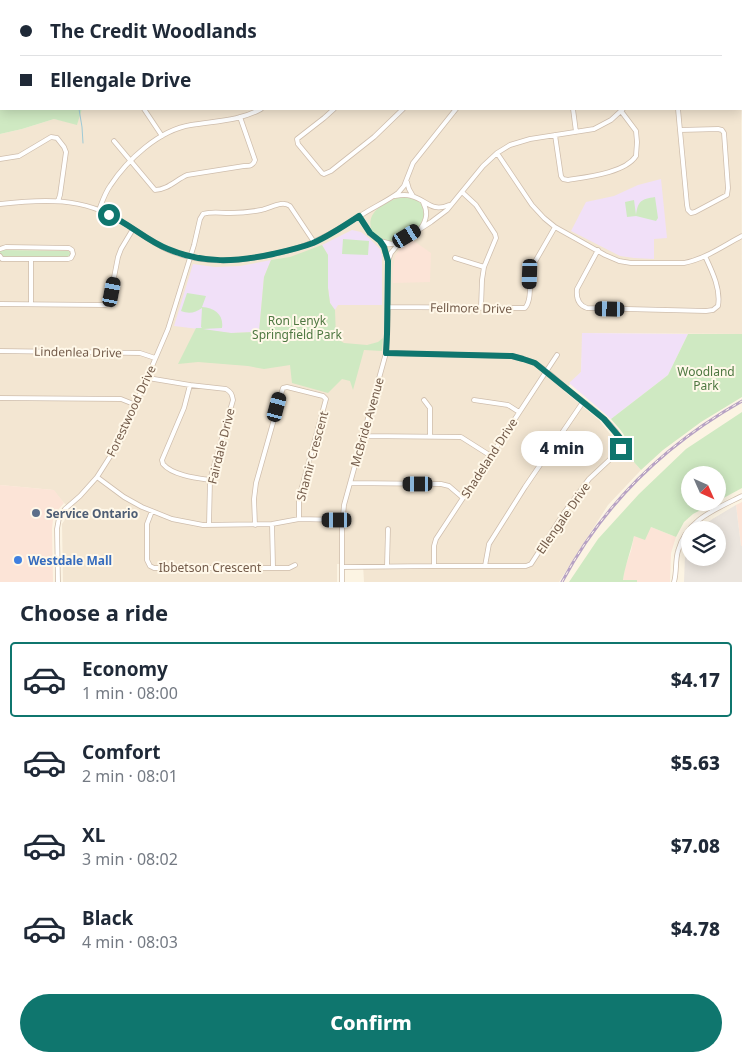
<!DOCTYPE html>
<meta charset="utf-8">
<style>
:root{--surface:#fff;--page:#f6f6f7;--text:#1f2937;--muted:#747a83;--line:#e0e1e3;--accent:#0f766e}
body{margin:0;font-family:"Noto Sans",sans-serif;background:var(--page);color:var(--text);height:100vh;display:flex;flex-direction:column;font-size:19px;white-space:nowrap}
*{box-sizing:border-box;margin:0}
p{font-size:16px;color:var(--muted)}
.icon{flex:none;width:28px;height:28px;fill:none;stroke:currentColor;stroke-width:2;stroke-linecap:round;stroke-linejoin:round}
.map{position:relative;height:582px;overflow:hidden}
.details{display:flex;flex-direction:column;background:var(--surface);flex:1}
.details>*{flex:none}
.guide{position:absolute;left:0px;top:0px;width:742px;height:110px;box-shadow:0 2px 12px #0003;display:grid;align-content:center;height:110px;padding:0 20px;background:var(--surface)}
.needle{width:32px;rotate:135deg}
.controls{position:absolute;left:681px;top:466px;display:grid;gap:10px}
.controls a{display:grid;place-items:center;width:45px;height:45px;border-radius:50%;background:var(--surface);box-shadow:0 2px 12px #0003;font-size:25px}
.end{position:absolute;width:22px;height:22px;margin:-11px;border:6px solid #0f766e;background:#fff;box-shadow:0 0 0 2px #fff}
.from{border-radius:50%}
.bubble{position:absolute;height:35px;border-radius:18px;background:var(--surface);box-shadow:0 2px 12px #0003;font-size:16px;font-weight:800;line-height:35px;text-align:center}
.car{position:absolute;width:15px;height:30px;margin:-15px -8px;border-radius:6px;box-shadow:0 0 4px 1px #0007;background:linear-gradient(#222 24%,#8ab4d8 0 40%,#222 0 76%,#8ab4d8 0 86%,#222 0)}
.guide b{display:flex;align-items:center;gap:18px;height:48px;font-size:19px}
.guide b+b{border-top:1px solid var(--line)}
.guide i{width:12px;height:12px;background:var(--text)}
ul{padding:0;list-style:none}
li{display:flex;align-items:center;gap:15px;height:75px;margin:0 10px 8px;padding:0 10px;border:2px solid transparent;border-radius:5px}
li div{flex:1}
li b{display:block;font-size:19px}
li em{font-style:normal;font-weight:800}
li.on{border-color:var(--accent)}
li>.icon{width:45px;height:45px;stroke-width:1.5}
h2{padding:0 20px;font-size:22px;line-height:60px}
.primary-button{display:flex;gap:10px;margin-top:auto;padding:10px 20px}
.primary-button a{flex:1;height:58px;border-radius:30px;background:var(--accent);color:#fff;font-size:20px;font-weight:800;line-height:58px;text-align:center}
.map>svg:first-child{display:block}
.residential{fill:#f3e6d2}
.commercial{fill:#fce4d7}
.industrial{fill:#ebe5de}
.education{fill:#f1e0f8}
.green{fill:#cfe9c2}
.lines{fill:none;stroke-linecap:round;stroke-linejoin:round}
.stream{stroke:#9fcad6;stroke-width:1}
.minor-casing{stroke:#cfbead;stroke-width:5.5}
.minor{stroke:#fff;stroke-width:4}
.rail-casing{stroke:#b7a2c4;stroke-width:3}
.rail{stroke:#fff8e9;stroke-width:1;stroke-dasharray:4;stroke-linecap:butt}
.route{stroke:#0f766e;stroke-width:6}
.service-dot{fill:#5c6f8a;stroke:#fff8e9;stroke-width:2}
.shop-dot{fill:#3f7fe0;stroke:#fff8e9;stroke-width:2}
.labels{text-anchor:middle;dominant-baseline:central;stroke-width:4;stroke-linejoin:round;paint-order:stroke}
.street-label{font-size:12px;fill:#735b4a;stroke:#fff8e9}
.park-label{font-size:12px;fill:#4f7842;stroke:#fff8e9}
.service-label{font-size:12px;font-weight:bold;fill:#4e5e75;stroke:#fff8e9;text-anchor:start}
.shop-label{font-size:12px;font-weight:bold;fill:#366cbe;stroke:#fff8e9;text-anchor:start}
</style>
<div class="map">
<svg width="742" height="582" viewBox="0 0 742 582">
<rect width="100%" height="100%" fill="#fcf4e3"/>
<path class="residential" d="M321,0H412L416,1H319Z
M585,0H697L698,1H584Z
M741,9L742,334L583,333L581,372L564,391L599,420L618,444L641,470L608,505L559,582H364L363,564H337V582H63L62,524L72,509L64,503L53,490L0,485V134L22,129L54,119L77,124L82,109H538L548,110V109H741Z"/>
<path class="commercial" d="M411,239L431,253L430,282L393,283V268L395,256L402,245Z
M0,485L54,490L64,503L58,510L53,520L52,529L53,582H0Z
M742,502V546H741L736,505Z
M651,527L676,537L671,553L670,582H637V580H623L625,567L631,551L634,536Z"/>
<path class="industrial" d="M736,505L741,546H742V582H684L685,556L689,542L690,541V558H718V530H697L714,518Z"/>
<path class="education" d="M661,179L667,238L654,239V259L634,258L620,256L571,231L586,202L614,196L638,185Z
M352,230L361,232L370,239L380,249L382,256V305H338L335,310L330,303L328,288V255L322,245Z
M271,260L264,277L259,332L231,333L174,326L193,264L215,267L240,266Z
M582,333L688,334L668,375L611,419L569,383L581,372Z"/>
<path class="green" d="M0,0H119V1H1V109H82L77,125L54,119L22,129L0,134Z
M123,0H321L319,1H123Z
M412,0H585L584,1H416Z
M402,197C413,197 425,202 425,214C425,218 424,222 421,225C417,230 402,236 396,240C374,247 358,219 383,205C390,201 395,198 402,197Z
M655,197L658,218L656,221L636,216L627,217L625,202L634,200L636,215C638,201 641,199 655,197Z
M343,239L369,241L368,255L342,254Z
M322,245L328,255V288L330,303L335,310L336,338L344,343L367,345L378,342L383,338L382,351L364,350L353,390L350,381L342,379L328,393L292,383L290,365L264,369L248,366L198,362L178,364L196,328H202L201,327L202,308C195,313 189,314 181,311L187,293L206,296L202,307C215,308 224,315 222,328L203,329L231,333L259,332L264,277L271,260L290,257Z
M3,250L68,251L70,252L71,254L69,257H2L0,254V251Z
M688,334H742V397L701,422L663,450L641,470L624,451C631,438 620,430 611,419L668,375Z
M742,412V488L718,501V475H690V502L714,503L693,514L684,522L676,537L651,527L645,540L634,536C631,551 625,565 623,580H637V582H569L598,539L639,494L686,449Z"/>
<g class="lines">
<path class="stream" d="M178,0L180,1
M580,1V0
M79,109L82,127L83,143"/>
<g class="minor-casing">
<path id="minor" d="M664,0L666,1
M741,33H742
M741,83H742
M144,109L162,136
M334,109L324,118L297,139L298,144L322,173L324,174L331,171L374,137L403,109
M573,109L576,132
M678,109L687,205L688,210L691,213L695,212L727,195L728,188L724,133L722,130L718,129L680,130
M555,135L561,176L563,179L568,180C587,177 625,173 636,156L637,142L636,131L621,111
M114,141L155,190C167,190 176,180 187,175L244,166C250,166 253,166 255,160L240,117
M497,153L532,205L544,218L555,227L605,255L619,261L631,263H684C705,259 723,246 742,236
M0,159L19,156L51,137L57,138L64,147L66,152L60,195L58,201
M407,182L409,189L413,196
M462,192L476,205L495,234L496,238L484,267L482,280L481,308
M395,196C400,195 406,194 411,196C426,199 431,213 449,205
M0,204C43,199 83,197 121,221C136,230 150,241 166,249C201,265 237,262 274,254C287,251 301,248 313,242C331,235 346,224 363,214C374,207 387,201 398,193L404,186L413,163L456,109
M99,210C102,202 105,193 110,186C127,160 159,130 191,125C214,121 240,121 261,109
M359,216L370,233L382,243
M421,228C427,219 428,212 423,202
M380,241L392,244L400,242L431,222L447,210L483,166L497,153L510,145L530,139L594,129L611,120L623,109
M0,249L6,247L69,248L72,250L73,254L71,258L68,259H2L0,256
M598,250L577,289C576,298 578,305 587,308L706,311L713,310L718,306C721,289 712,271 705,256
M455,258L484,267
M31,260V304
M388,261L391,253L400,242
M0,304L105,305L109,303L118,257L121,249L133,229
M388,307L525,308C533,299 528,279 532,267L555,227
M0,351L140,353L155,358
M148,378L190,385L226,389C231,392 232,394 233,400L210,480L209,525
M190,385L184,408L162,460L163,464C172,475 196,478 210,480
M0,398L121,399L136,405
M424,400L430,408V436
M474,400L508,405L519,412
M363,436L461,437L491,456
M97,477L124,497L142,507L172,519L203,525L272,524L299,519L342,520
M350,483L441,484L449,486L463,498
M152,511L147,524V560L150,566L154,568H289L295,565
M272,524L273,567
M255,525L254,499L256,483L282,391L283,388L287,387L323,396L326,399L299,498V519
M387,566L388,529
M434,566V546L436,539L557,355
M485,566L489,544L525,487L583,402
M342,567L434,566H526L531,564L564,513L589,479L621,449L623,443C612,420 584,403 565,387C555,379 546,369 534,363C527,359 520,358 512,356L386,353
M58,582L57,529L59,518L65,509L80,496L97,477L120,441L168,329L194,245L200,219L203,214C212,211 220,213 230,213C241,213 251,212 261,210C271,208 282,200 290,206L314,242
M342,582V527L344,505L386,353C389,324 388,294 388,264C388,256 381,249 387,243
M674,582C677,572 675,561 678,551C686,520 716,509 742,496"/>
</g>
<use href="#minor" class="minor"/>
<g class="rail-casing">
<path id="rail" d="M562,582C604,503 664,445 742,401"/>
</g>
<use href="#rail" class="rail"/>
</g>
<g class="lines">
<path class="route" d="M109,215C130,224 147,241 168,249C204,264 236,262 273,254C286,251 300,248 313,243C329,236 344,226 359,216L370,233L380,241L384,247L388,261L387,334L386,353L512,356L523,359L535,363L604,419L621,439L623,443L621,449"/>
</g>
<circle class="service-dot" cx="36" cy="513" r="5"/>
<circle class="shop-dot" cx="18" cy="560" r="5"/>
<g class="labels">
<g class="street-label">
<text transform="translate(471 308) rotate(1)">Fellmore Drive</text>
<text transform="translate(78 352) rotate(1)">Lindenlea Drive</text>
<text transform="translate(131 411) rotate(-65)">Forestwood Drive</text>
<text transform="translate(367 422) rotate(-74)">McBride Avenue</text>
<text transform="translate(221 446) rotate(-76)">Fairdale Drive</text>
<text transform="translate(312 456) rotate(-75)">Shamir Crescent</text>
<text transform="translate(489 458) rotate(-57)">Shadeland Drive</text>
<text transform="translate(563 518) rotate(-55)">Ellengale Drive</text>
<text x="210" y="567">Ibbetson Crescent</text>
</g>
<g class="park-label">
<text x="297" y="320">Ron Lenyk<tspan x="297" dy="14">Springfield Park</tspan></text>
<text x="706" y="371">Woodland<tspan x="706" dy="14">Park</tspan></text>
</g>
<g class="service-label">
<text x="46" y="513">Service Ontario</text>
</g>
<g class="shop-label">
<text x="28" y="560">Westdale Mall</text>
</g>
</g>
</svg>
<div class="controls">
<a><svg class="needle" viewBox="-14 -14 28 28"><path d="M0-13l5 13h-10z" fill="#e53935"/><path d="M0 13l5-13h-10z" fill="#747a83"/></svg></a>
<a><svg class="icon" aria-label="layers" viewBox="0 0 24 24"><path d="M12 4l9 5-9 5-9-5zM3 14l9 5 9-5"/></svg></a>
</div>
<i class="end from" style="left:109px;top:215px"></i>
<i class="end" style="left:621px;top:449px"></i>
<div class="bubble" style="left:521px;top:431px;width:82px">4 min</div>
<i class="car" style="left:407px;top:236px;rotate:59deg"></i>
<i class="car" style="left:530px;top:274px;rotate:182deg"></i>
<i class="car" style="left:112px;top:292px;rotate:11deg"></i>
<i class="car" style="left:610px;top:309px;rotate:271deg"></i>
<i class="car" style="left:277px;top:407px;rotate:15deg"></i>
<i class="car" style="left:418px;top:484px;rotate:270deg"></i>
<i class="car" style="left:337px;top:520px;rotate:270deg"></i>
<div class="guide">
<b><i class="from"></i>The Credit Woodlands</b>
<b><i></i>Ellengale Drive</b>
</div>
</div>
<section class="details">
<h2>Choose a ride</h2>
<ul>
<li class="on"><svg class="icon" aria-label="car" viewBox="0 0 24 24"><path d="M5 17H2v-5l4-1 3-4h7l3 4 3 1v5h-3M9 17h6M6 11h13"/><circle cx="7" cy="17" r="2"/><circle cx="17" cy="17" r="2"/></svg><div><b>Economy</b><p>1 min · 08:00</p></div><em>$4.17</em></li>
<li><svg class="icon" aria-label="car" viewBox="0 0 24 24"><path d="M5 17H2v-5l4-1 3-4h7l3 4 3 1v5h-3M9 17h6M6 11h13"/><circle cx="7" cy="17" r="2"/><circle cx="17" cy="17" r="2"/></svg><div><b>Comfort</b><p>2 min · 08:01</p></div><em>$5.63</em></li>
<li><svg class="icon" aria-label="car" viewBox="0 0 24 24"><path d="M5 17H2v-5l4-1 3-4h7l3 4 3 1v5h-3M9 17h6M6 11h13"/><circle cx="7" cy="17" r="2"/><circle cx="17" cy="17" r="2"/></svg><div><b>XL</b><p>3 min · 08:02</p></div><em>$7.08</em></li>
<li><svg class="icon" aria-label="car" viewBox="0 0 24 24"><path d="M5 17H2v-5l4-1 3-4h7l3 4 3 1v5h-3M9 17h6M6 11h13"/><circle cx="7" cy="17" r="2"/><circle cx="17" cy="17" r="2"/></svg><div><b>Black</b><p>4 min · 08:03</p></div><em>$4.78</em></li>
</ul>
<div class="primary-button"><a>Confirm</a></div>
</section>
